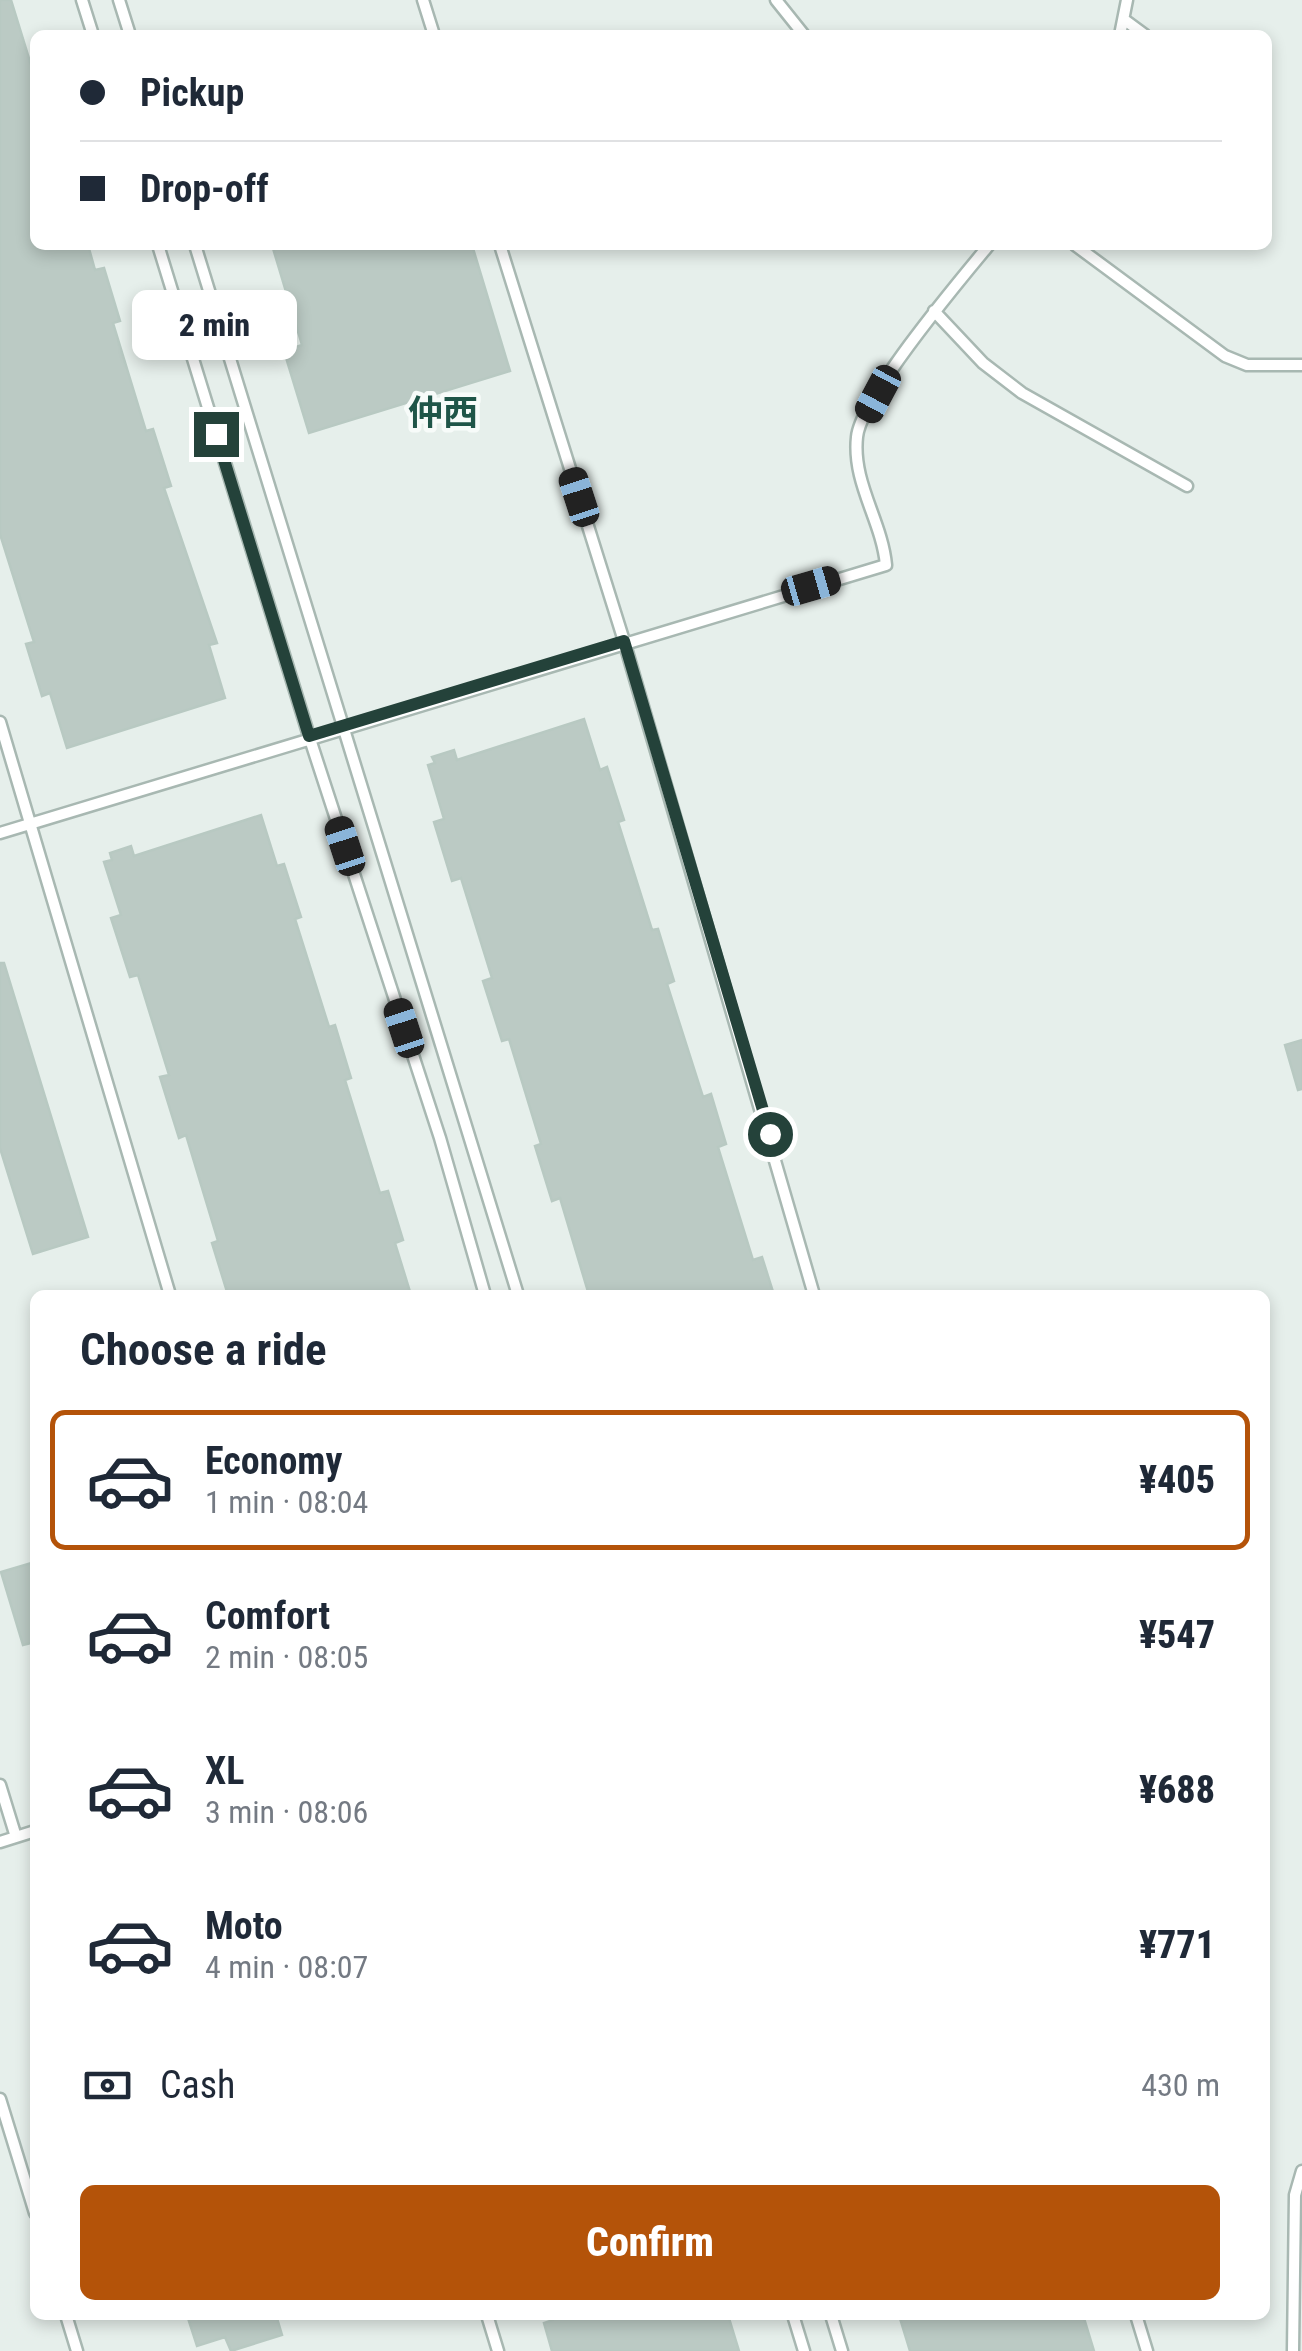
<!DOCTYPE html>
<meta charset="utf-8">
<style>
:root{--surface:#fff;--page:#f6f6f7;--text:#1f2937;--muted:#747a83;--line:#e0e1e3;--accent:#b45309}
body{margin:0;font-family:"Roboto Condensed","Noto Sans JP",sans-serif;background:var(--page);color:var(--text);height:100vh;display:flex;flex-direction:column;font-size:38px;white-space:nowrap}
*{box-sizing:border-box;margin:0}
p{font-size:32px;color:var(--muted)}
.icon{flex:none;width:55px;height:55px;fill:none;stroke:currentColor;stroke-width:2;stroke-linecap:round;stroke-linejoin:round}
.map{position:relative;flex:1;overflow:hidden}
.sheet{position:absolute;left:30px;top:1290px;width:1240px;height:1030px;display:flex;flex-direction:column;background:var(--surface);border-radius:15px;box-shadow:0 5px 15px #0003}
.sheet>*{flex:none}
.guide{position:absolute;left:30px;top:30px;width:1242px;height:220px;border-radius:15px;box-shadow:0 5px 15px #0003;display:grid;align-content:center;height:220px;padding:0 50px;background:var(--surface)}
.end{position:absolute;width:45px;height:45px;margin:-22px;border:12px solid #24423a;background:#fff;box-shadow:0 0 0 5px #fff}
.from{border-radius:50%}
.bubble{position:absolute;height:70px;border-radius:15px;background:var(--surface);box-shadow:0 5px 15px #0003;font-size:32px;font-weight:800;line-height:70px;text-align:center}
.car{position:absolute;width:30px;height:60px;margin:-30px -15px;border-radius:12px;box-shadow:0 0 8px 2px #0007;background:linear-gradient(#222 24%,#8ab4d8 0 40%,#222 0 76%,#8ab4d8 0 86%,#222 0)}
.guide b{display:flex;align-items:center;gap:35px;height:95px;font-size:38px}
.guide b+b{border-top:2px solid var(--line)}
.guide i{width:25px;height:25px;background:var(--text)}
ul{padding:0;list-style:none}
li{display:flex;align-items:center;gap:30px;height:140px;margin:0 20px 15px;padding:0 30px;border:5px solid transparent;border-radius:15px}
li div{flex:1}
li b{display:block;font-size:38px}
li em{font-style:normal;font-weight:800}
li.on{border-color:var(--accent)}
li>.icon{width:90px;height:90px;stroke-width:1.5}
h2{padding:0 50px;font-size:45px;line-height:120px}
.pay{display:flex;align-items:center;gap:25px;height:110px;padding:0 50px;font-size:38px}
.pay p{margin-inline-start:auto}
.primary-button{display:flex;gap:20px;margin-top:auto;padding:20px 50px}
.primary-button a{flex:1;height:115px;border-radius:15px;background:var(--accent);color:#fff;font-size:40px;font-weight:800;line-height:115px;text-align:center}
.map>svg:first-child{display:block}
.building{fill:#bbcac4;stroke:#b8c9c2;stroke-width:2.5}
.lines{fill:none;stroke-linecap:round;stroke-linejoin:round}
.service-casing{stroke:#a8b8b2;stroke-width:15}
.service{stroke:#fff;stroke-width:10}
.route{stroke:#24423a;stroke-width:12}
.labels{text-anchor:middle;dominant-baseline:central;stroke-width:9;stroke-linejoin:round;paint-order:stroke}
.quarter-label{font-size:35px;font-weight:bold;fill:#1f5548;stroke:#f7fbf9}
</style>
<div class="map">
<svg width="1302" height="2351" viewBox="0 0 1302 2351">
<rect width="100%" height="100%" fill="#e6efeb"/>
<path class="building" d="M0,0H11L35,78V245H88L95,270L104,268L120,321L113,323L146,431L153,429L171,486L164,488L217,643L209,645L225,698L67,748L50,693L42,696L26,644L34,642L0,534Z
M272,245H472L510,371L309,433L284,351L302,345Z
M584,719L600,770L607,767L624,820L618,822L652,930L658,929L674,981L667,984L703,1097L711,1094L726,1144L718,1147L753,1260L762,1257L774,1295H589L560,1198L552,1201L535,1146L541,1144L509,1039L502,1041L483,981L492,978L461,878L452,881L434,822L444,819L428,765L435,763L432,757L454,750L457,760Z
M261,815L277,866L284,864L301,917L295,919L329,1027L335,1025L351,1078L345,1080L380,1193L388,1191L403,1240L395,1243L411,1295H228L212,1243L218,1241L186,1135L179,1138L160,1077L169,1075L138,975L130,977L111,918L121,915L104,862L112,860L110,853L131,846L134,856Z
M0,963H4L88,1237L33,1254L0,1148Z
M1302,1040V1089L1298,1090L1285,1045Z
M35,1562V1642L23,1645L1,1572Z
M187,2315H276L282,2335L231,2351L225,2337L197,2346Z
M552,2315H728L739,2351H552L544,2323L553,2320Z
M899,2315H1083L1094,2351H910Z"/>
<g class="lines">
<g class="service-casing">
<path id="service" d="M82,0L93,35
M119,0L130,35
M423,0L434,35
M776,0L804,35
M1126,21L1145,35
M1120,35L1127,0
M158,245L309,736L440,1138L485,1295
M195,245L518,1295
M500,245L624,641L814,1295
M1075,245L1225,356L1247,365H1302
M934,311L983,363L1022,393L1187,486
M0,722L170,1295
M0,833L886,565C882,521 852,483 857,437C861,397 960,280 989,245
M0,1785L16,1837
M0,1842L35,1831
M0,2099L35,2213
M66,2315L77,2351
M487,2315L498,2351
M793,2315L804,2351
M831,2315L842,2351
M1136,2315L1147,2351
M1293,2351L1295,2195L1302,2171"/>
</g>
<use href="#service" class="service"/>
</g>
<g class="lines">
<path class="route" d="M216,434L309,736L624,641L770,1134"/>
</g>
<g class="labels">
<g class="quarter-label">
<text x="443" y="413">仲西</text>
</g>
</g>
</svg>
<i class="end from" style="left:770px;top:1134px"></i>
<i class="end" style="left:216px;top:434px"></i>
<div class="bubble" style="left:132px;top:290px;width:165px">2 min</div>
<i class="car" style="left:878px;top:394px;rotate:208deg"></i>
<i class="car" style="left:579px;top:497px;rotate:342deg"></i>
<i class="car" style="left:811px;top:586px;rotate:74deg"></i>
<i class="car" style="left:345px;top:846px;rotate:342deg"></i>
<i class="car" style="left:404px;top:1028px;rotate:342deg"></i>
<div class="guide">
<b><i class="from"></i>Pickup</b>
<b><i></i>Drop-off</b>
</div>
<section class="sheet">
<h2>Choose a ride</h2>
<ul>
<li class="on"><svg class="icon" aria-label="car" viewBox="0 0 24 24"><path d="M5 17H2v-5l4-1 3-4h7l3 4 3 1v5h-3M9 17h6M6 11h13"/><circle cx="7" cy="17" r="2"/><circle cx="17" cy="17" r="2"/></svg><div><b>Economy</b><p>1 min · 08:04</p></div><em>¥405</em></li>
<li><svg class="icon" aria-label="car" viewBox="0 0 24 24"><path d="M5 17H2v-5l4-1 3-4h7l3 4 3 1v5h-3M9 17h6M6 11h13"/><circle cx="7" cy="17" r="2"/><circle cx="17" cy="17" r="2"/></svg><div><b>Comfort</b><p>2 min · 08:05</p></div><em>¥547</em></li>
<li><svg class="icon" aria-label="car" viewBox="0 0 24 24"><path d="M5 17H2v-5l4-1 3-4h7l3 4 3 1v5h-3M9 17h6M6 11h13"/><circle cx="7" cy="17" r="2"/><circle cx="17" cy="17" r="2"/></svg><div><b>XL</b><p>3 min · 08:06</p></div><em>¥688</em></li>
<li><svg class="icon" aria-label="car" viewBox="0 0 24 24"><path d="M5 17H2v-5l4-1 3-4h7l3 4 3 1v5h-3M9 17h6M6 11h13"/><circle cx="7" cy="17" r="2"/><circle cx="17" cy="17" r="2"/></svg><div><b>Moto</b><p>4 min · 08:07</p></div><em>¥771</em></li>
</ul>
<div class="pay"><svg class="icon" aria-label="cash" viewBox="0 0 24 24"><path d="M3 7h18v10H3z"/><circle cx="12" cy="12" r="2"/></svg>Cash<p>430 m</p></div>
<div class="primary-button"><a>Confirm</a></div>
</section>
</div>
